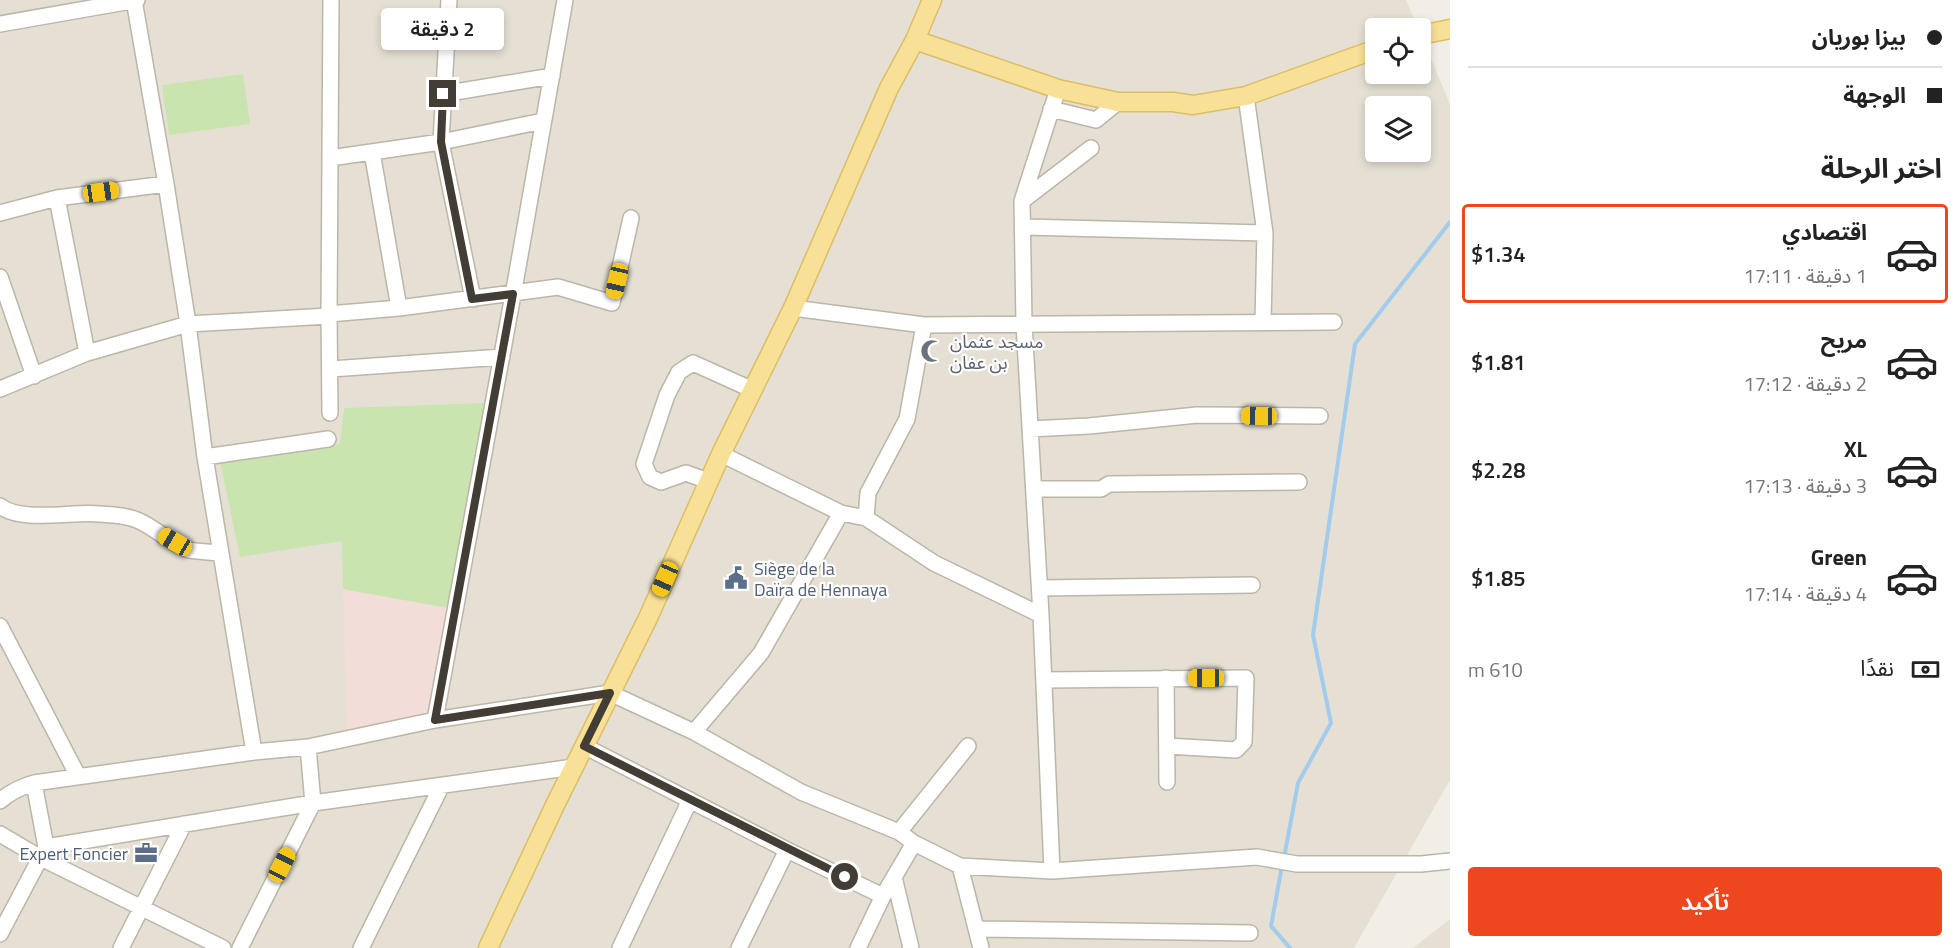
<!DOCTYPE html>
<html lang="ar">
<meta charset="utf-8">
<style>
:root{--surface:#fff;--page:#f6f6f6;--text:#222;--muted:#767676;--line:#e0e0e0;--accent:#ee461f}
body{margin:0;font-family:"Titillium Web","Noto Sans Arabic",sans-serif;background:var(--page);color:var(--text);direction:rtl;height:100vh;display:flex;flex-direction:column;font-size:22px;white-space:nowrap}
*{box-sizing:border-box;margin:0}
p{font-size:20px;color:var(--muted)}
.icon{flex:none;width:33px;height:33px;fill:none;stroke:currentColor;stroke-width:2;stroke-linecap:round;stroke-linejoin:round}
.map{position:relative;flex:1;overflow:hidden;direction:ltr}
.drawer{display:flex;flex-direction:column;background:var(--surface);width:510px}
.drawer>*{flex:none}
.hud{display:grid;align-content:center;height:132px;padding:0 18px;background:var(--surface)}
.buttons{position:absolute;left:1365px;top:18px;display:grid;gap:12px}
.buttons a{display:grid;place-items:center;width:66px;height:66px;border-radius:6px;background:var(--surface);box-shadow:0 3px 9px #0003;font-size:30px}
.end{position:absolute;width:27px;height:27px;margin:-14px;border:8px solid #433e35;background:#fff;box-shadow:0 0 0 3px #fff}
.from{border-radius:50%}
.bubble{position:absolute;height:42px;border-radius:6px;background:var(--surface);box-shadow:0 3px 9px #0003;font-size:20px;font-weight:600;line-height:42px;text-align:center;direction:rtl}
.car{position:absolute;width:18px;height:36px;margin:-18px -9px;border-radius:8px;box-shadow:0 0 4px 2px #0007;background:linear-gradient(#f5c518 24%,#345 0 40%,#f5c518 0 76%,#345 0 86%,#f5c518 0)}
.hud b{display:flex;align-items:center;gap:21px;height:57px;font-size:22px}
.hud b+b{border-top:2px solid var(--line)}
.hud i{width:15px;height:15px;background:var(--text)}
ul{padding:0;list-style:none}
li{display:flex;align-items:center;gap:18px;height:99px;margin:0 12px 9px;padding:0 6px;border:3px solid transparent;border-radius:6px}
li div{flex:1}
li b{display:block;font-size:22px}
li em{font-style:normal;font-weight:600}
li.selected{border-color:var(--accent)}
li>.icon{width:54px;height:54px;stroke-width:1.5}
h2{padding:0 18px;font-size:27px;line-height:72px}
.pay{display:flex;align-items:center;gap:15px;height:66px;padding:0 18px;font-size:22px}
.pay p{margin-inline-start:auto}
.cta{display:flex;gap:12px;margin-top:auto;padding:12px 18px}
.cta a{flex:1;height:69px;border-radius:6px;background:var(--accent);color:#fff;font-size:24px;font-weight:600;line-height:69px;text-align:center}
main{display:flex;flex:1;min-height:0}
.map>svg:first-child{display:block}
.residential{fill:#e5e0d3;fill-rule:evenodd}
.medical{fill:#f2ddd8}
.green{fill:#cae4af}
.lines{fill:none;stroke-linecap:round;stroke-linejoin:round}
.stream{stroke:#a3cbeb;stroke-width:4}
.minor-casing{stroke:#bcb6a8;stroke-width:18}
.major-casing{stroke:#dcbe67;stroke-width:21}
.minor{stroke:#fff;stroke-width:15}
.major{stroke:#f8e096;stroke-width:18}
.route{stroke:#433e35;stroke-width:8}
.labels{text-anchor:middle;dominant-baseline:central;stroke-width:4.5;stroke-linejoin:round;paint-order:stroke}
.worship-label{font-size:18px;fill:#5b616d;stroke:#fff;text-anchor:start}
.service-label{font-size:18px;fill:#4e5e75;stroke:#fff;text-anchor:start}
</style>
<main>
<section class="drawer">
<div class="hud">
<b><i class="from"></i>بيزا بوريان</b>
<b><i></i>الوجهة</b>
</div>
<h2>اختر الرحلة</h2>
<ul>
<li class="selected"><svg class="icon" aria-label="car" viewBox="0 0 24 24"><path d="M5 17H2v-5l4-1 3-4h7l3 4 3 1v5h-3M9 17h6M6 11h13"/><circle cx="7" cy="17" r="2"/><circle cx="17" cy="17" r="2"/></svg><div><b>اقتصادي</b><p>1 دقيقة · 17:11</p></div><em>$1.34</em></li>
<li><svg class="icon" aria-label="car" viewBox="0 0 24 24"><path d="M5 17H2v-5l4-1 3-4h7l3 4 3 1v5h-3M9 17h6M6 11h13"/><circle cx="7" cy="17" r="2"/><circle cx="17" cy="17" r="2"/></svg><div><b>مريح</b><p>2 دقيقة · 17:12</p></div><em>$1.81</em></li>
<li><svg class="icon" aria-label="car" viewBox="0 0 24 24"><path d="M5 17H2v-5l4-1 3-4h7l3 4 3 1v5h-3M9 17h6M6 11h13"/><circle cx="7" cy="17" r="2"/><circle cx="17" cy="17" r="2"/></svg><div><b>XL</b><p>3 دقيقة · 17:13</p></div><em>$2.28</em></li>
<li><svg class="icon" aria-label="car" viewBox="0 0 24 24"><path d="M5 17H2v-5l4-1 3-4h7l3 4 3 1v5h-3M9 17h6M6 11h13"/><circle cx="7" cy="17" r="2"/><circle cx="17" cy="17" r="2"/></svg><div><b>Green</b><p>4 دقيقة · 17:14</p></div><em>$1.85</em></li>
</ul>
<div class="pay"><svg class="icon" aria-label="cash" viewBox="0 0 24 24"><path d="M3 7h18v10H3z"/><circle cx="12" cy="12" r="2"/></svg>نقدًا<p>610 m</p></div>
<div class="cta"><a>تأكيد</a></div>
</section>
<div class="map">
<svg width="1450" height="948" viewBox="0 0 1450 948">
<rect width="100%" height="100%" fill="#f1eee5"/>
<path class="residential" d="M0,0H1406L1418,28H1376V74H1420L1421,35L1450,104V780L1354,948H0ZM1376,106H1420V152H1376Z
M1450,919V948H1413Z"/>
<path class="medical" d="M343,589L448,608L429,716L347,729Z"/>
<path class="green" d="M243,74L250,124L169,135L162,85Z
M487,403L448,608L343,589L342,541L240,557L220,461L340,444L344,408Z"/>
<g class="lines">
<path class="stream" d="M1284,858L1298,783L1331,723L1313,635L1355,344L1450,222
M1282,866L1271,926L1290,948"/>
<g class="minor-casing">
<path id="minor" d="M134,0L166,184L188,324L205,457L254,752
M449,0L441,142L473,299
M0,24L137,0
M443,94L552,76
M1246,96L1265,233L1263,322
M1051,109L1096,120L1118,102
M372,152L399,308
M330,158L441,142L543,121
M57,198L87,353
M1022,201L1058,89
M0,213L57,198L166,184
M1024,227L1265,233
M0,277L34,376
M793,308L924,325L1334,322
M329,314L330,413
M329,316L331,0
M331,369L502,357
M0,389L87,353L188,324L329,316V314L399,308L558,287L612,303L631,218
M1030,429L1089,426L1197,415L1320,416
M721,454L841,513L866,518L934,563L1041,615
M205,457L328,439
M708,481L686,473L661,482L650,477L644,464L667,395L679,372L693,363L753,390
M1034,489H1101L1109,484L1299,482
M0,506C22,523 73,511 100,514C111,515 126,515 137,520C155,527 170,544 189,550C199,552 211,552 221,553
M866,518L868,493L907,419L924,325
M1040,588L1252,585
M0,626L78,776
M1166,678L1167,782
M1044,680L1246,678L1244,742L1236,750L1167,746
M435,720L515,284L565,0
M694,732L761,653L841,513
M584,746L787,850L883,896
M0,801C10,792 21,787 34,783L254,752L308,747L435,720L610,693L694,732L801,792L899,832L914,843L960,866L981,948
M899,832L968,746
M0,834L39,857L223,948
M46,847L313,803L574,767
M960,866L1052,871L1257,857L1297,864H1421L1450,861
M1052,871L1041,615L1024,324L1022,201L1091,148
M894,877L911,948
M977,929L1250,933
M0,934L46,847L34,783
M121,948L184,824
M240,948L313,803L308,747
M361,948L442,785
M620,948L690,800
M739,948L787,850
M858,948L883,896L914,843"/>
</g>
<g class="major-casing">
<path id="major" d="M1420,35L1450,29
M915,40L1058,89L1118,102H1173L1193,105L1246,96L1376,49
M488,948L555,805L648,618L721,454L793,308L889,88L915,40L932,0"/>
</g>
<use href="#minor" class="minor"/>
<use href="#major" class="major"/>
</g>
<g class="lines">
<path class="route" d="M443,94L441,142L472,299L513,294L435,720L610,693L584,746L845,877"/>
</g>
<defs>
<g id="mosque-bare" transform="scale(1.8)"><path d="M3.5-4.9A6 6 0 1 0 3.5 4.9A5 5 0 1 1 3.5-4.9Z" fill="#6b7280" stroke="#fff" stroke-width="2.5" paint-order="stroke"/></g>
<g id="civic-bare" transform="scale(1.8)"><path d="M-.6-6.5H3V-4.5H.6V-3L4-1V1h2V6H-6V1h2V-1L-.6-3ZM-1.2 2.5V6h2.4V2.5Z" fill="#5c6f8a" stroke="#fff" stroke-width="2.5" paint-order="stroke"/></g>
<g id="office-bare" transform="scale(1.8)"><path d="M-6-3h4V-5.5h4V-3h4V5H-6ZM-1-4.5V-3h2v-1.5ZM-6 0V1H6V0Z" fill="#5c6f8a" stroke="#fff" stroke-width="2.5" paint-order="stroke"/></g>
</defs>
<g fill-rule="evenodd">
<use href="#mosque-bare" x="932" y="351"/>
<use href="#civic-bare" x="736" y="578"/>
<use href="#office-bare" x="146" y="853"/>
</g>
<g class="labels">
<g class="worship-label">
<text x="950" y="341">مسجد عثمان<tspan x="950" dy="21">بن عفان</tspan></text>
</g>
<g class="service-label">
<text x="754" y="568">Siège de la<tspan x="754" dy="21">Daïra de Hennaya</tspan></text>
<text x="128" y="853" text-anchor="end">Expert Foncier</text>
</g>
</g>
</svg>
<div class="buttons">
<a><svg class="icon" aria-label="locate" viewBox="0 0 24 24"><circle cx="12" cy="12" r="6"/><path d="M12 2v4M12 18v4M2 12h4M18 12h4"/></svg></a>
<a><svg class="icon" aria-label="layers" viewBox="0 0 24 24"><path d="M12 4l9 5-9 5-9-5zM3 14l9 5 9-5"/></svg></a>
</div>
<i class="end from" style="left:845px;top:877px"></i>
<i class="end" style="left:443px;top:94px"></i>
<div class="bubble" style="left:381px;top:8px;width:123px">2 دقيقة</div>
<i class="car" style="left:101px;top:192px;rotate:82deg"></i>
<i class="car" style="left:617px;top:281px;rotate:193deg"></i>
<i class="car" style="left:1259px;top:416px;rotate:271deg"></i>
<i class="car" style="left:175px;top:542px;rotate:300deg"></i>
<i class="car" style="left:665px;top:579px;rotate:204deg"></i>
<i class="car" style="left:1206px;top:678px;rotate:270deg"></i>
<i class="car" style="left:282px;top:865px;rotate:27deg"></i>
</div>
</main>
